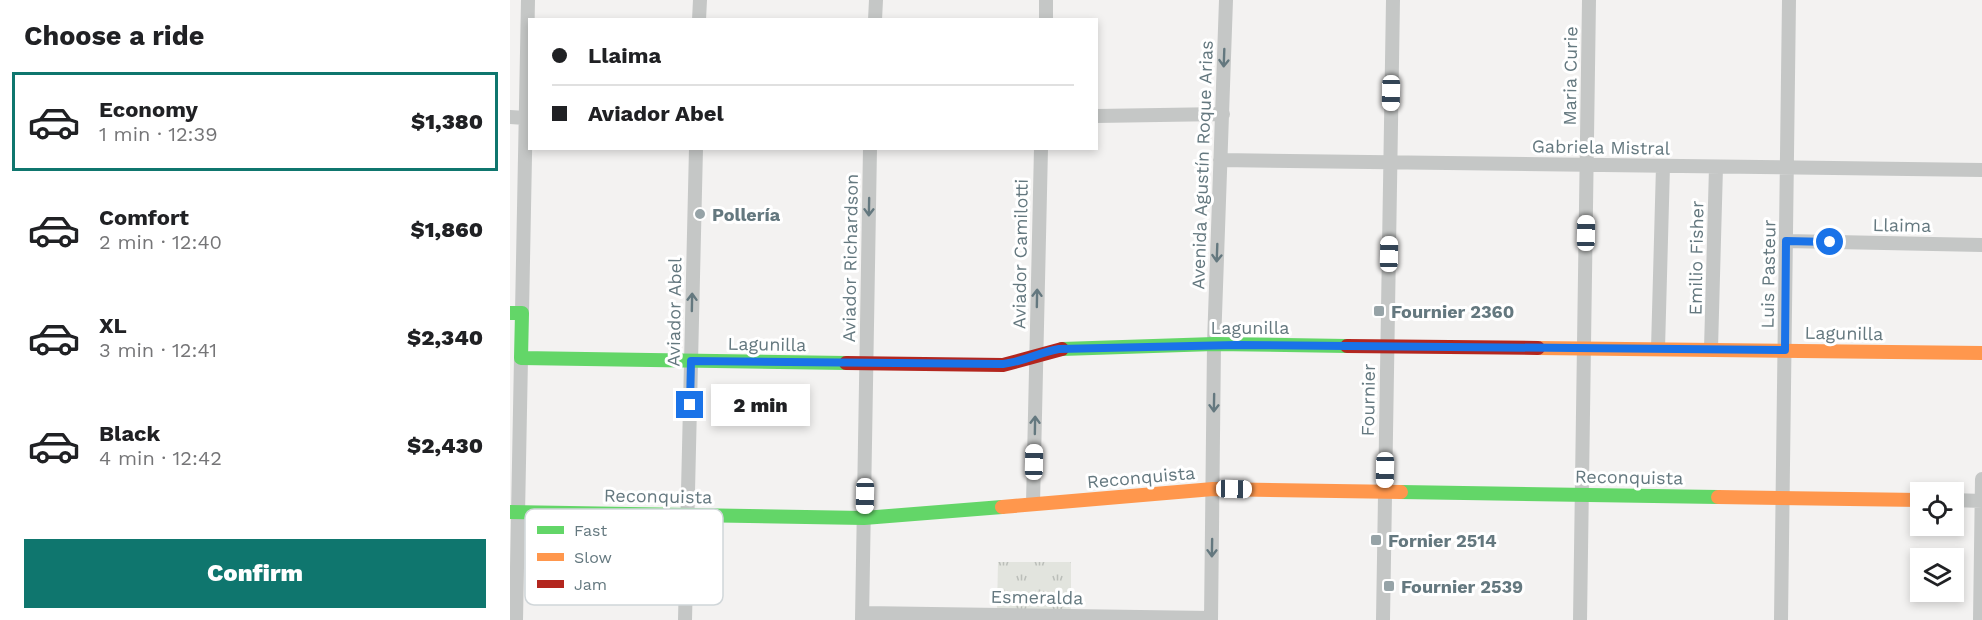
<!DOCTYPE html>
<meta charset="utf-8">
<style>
:root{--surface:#fff;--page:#f6f6f6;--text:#202124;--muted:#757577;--line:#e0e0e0;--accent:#0f766e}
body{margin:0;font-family:"Work Sans",sans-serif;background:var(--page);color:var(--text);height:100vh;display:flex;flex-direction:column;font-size:22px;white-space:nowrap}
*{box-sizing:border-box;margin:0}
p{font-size:20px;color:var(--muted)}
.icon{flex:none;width:33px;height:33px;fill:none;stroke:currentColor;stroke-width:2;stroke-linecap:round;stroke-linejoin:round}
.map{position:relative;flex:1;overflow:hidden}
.details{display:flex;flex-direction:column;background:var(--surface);width:510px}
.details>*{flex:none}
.top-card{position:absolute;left:18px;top:18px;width:570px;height:132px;border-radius:0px;box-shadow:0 3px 9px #0003;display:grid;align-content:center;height:132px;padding:0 24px;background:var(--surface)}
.controls{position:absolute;left:1400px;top:482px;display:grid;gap:12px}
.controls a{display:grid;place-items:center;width:54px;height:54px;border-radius:0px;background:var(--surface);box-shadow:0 3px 9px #0003;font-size:30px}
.end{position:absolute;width:27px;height:27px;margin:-14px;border:8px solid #1a73e8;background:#fff;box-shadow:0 0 0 3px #fff}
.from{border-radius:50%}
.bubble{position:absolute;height:42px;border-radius:0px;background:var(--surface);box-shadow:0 3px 9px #0003;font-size:20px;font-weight:800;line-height:42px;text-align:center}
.car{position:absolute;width:18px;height:36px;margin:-18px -9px;border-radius:8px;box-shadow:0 0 4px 2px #0007;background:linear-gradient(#fff 24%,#345 0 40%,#fff 0 76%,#345 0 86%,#fff 0)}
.top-card b{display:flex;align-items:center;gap:21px;height:57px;font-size:22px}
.top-card b+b{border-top:2px solid var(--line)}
.top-card i{width:15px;height:15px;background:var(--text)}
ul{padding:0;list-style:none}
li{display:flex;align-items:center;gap:18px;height:99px;margin:0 12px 9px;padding:0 12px;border:3px solid transparent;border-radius:0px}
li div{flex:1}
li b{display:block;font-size:22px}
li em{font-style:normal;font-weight:800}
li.on{border-color:var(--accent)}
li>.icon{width:54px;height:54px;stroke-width:1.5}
h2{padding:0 24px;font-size:27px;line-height:72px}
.action{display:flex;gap:12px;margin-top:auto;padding:12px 24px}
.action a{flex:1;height:69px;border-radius:0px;background:var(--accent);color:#fff;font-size:24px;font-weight:800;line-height:69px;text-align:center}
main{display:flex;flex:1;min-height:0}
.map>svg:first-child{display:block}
.grass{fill:url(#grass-tufts)}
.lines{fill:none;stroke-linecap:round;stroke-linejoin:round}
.street{stroke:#c5c7c6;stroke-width:14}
.fast{stroke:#63d668;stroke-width:14}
.slow{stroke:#ff974d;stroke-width:14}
.jam{stroke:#b3261e;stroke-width:14}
.oneway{stroke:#64787f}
.route{stroke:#1a73e8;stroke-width:8}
.poi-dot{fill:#96a3a7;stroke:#fff;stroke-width:2}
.labels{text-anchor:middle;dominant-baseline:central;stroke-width:6;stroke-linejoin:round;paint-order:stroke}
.street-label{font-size:18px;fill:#64787f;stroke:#fff}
.poi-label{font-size:18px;font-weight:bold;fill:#64787f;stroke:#fff;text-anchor:start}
.key{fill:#fff;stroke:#d0d6d9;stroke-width:1.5}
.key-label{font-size:16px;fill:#64787f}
</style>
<main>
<section class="details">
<h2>Choose a ride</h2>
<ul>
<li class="on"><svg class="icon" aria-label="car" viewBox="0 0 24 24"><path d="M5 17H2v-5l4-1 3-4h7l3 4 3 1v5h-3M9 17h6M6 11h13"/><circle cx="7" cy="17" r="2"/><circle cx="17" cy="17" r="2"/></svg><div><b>Economy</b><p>1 min · 12:39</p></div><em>$1,380</em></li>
<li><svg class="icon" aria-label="car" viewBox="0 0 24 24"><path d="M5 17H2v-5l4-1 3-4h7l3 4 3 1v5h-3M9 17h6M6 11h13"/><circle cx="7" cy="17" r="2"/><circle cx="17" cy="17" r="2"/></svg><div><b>Comfort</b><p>2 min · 12:40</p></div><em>$1,860</em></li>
<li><svg class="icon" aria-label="car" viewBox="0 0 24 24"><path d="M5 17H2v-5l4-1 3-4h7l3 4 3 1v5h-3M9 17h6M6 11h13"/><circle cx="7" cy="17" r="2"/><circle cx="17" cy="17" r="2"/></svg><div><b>XL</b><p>3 min · 12:41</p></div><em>$2,340</em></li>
<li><svg class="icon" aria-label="car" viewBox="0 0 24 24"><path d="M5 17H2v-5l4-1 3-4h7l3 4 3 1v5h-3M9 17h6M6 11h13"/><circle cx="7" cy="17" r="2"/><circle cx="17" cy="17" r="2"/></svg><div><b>Black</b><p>4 min · 12:42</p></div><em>$2,430</em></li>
</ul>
<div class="action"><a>Confirm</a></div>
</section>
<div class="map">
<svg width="1472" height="620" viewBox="0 0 1472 620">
<defs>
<pattern id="grass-tufts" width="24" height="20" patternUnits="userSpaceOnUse" patternTransform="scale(1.5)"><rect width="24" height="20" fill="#e2e4de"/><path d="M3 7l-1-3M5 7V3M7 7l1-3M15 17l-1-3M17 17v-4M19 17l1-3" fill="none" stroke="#bbbeb9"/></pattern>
</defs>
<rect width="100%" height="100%" fill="#f3f2f1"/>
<path class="grass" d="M488,562H561V610L487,609Z"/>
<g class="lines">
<path class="street" d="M189,20L190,0
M365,20L366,0
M536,20V0
M586,116L713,114
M0,117L15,118
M710,160L1472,170
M1276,241L1472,245
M12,313L18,0
M1148,349L1153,166
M1201,349L1206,167
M1443,500L1472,501
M523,504L531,148
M353,613L701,618
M6,620L11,358
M175,620L186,148
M352,620L360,148
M701,620L704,344L716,0
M873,620L883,0
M1070,620L1079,0
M1271,620L1279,0
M1470,620L1472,479"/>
<path class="fast" d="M0,313H12L11,358L336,363
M552,349L704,344L837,346
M891,492L1208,497
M0,512L354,518L492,507"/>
<path class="slow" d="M1028,348L1472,353
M1208,497L1410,500
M492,507L703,489L891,492"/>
<path class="jam" d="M837,346L1028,348
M336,363L493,365L552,349"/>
</g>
<defs><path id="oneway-shaft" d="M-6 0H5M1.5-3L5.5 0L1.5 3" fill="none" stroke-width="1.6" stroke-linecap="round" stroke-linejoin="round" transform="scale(1.5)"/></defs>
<g class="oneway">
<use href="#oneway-shaft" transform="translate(714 58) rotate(92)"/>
<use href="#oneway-shaft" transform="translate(359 207) rotate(91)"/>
<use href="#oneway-shaft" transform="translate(707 253) rotate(92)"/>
<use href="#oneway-shaft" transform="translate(527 298) rotate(-89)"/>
<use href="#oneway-shaft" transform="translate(182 302) rotate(-89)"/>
<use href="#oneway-shaft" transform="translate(704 403) rotate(91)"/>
<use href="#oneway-shaft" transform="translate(525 425) rotate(-89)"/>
<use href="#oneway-shaft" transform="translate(702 548) rotate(91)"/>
</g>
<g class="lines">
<path class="route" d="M180,405L181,361L493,364C513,362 530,352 549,349L726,345L1275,350L1276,241L1320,242"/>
</g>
<g class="poi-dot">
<circle cx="190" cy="214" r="6"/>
<rect x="863" y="305" width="12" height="12" rx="3"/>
<rect x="860" y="534" width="12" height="12" rx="3"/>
<rect x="873" y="580" width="12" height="12" rx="3"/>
</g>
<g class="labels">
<g class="street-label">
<text transform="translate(1060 76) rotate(-89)">Maria Curie</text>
<text transform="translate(1091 147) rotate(1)">Gabriela Mistral</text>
<text transform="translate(692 165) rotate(-88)">Avenida Agustín Roque Arias</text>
<text transform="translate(1392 225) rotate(1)">Llaima</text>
<text transform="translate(510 254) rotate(-89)">Aviador Camilotti</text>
<text transform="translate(340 258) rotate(-89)">Aviador Richardson</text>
<text transform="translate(1186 258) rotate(-89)">Emilio Fisher</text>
<text transform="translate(1258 274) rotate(-89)">Luis Pasteur</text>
<text transform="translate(164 312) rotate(-89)">Aviador Abel</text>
<text x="740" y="327">Lagunilla</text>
<text transform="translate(1334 333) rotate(1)">Lagunilla</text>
<text transform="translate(257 344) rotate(1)">Lagunilla</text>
<text transform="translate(858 400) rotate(-89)">Fournier</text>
<text transform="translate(631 477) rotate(-5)">Reconquista</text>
<text transform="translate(1119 477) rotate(1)">Reconquista</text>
<text transform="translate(148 496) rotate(1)">Reconquista</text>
<text transform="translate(527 597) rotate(1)">Esmeralda</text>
</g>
<g class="poi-label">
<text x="202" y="214">Pollería</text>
<text x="881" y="311">Fournier 2360</text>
<text x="878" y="540">Fornier 2514</text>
<text x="891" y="586">Fournier 2539</text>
</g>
</g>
<rect x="15" y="509" width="198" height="96" rx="9" class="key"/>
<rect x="27" y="526" width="27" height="8" fill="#63d668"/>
<rect x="27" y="553" width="27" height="8" fill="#ff974d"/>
<rect x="27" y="580" width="27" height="8" fill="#b3261e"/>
<g class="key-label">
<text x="64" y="536">Fast</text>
<text x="64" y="563">Slow</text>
<text x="64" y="590">Jam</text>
</g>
</svg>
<div class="controls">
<a><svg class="icon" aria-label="locate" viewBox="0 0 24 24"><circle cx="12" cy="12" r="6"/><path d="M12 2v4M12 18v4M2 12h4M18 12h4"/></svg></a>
<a><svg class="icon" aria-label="layers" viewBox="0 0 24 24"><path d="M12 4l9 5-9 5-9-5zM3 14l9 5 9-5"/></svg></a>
</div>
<i class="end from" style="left:1320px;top:242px"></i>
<i class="end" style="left:180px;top:405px"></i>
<div class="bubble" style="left:201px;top:384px;width:99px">2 min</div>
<i class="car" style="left:881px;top:93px;rotate:181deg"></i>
<i class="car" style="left:1076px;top:233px;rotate:1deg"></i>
<i class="car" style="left:879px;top:254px;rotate:1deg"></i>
<i class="car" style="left:524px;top:462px;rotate:1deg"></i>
<i class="car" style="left:875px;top:470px;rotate:181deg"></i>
<i class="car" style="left:724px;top:489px;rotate:91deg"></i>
<i class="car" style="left:355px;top:496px;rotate:181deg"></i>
<div class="top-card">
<b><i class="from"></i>Llaima</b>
<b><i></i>Aviador Abel</b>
</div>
</div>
</main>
